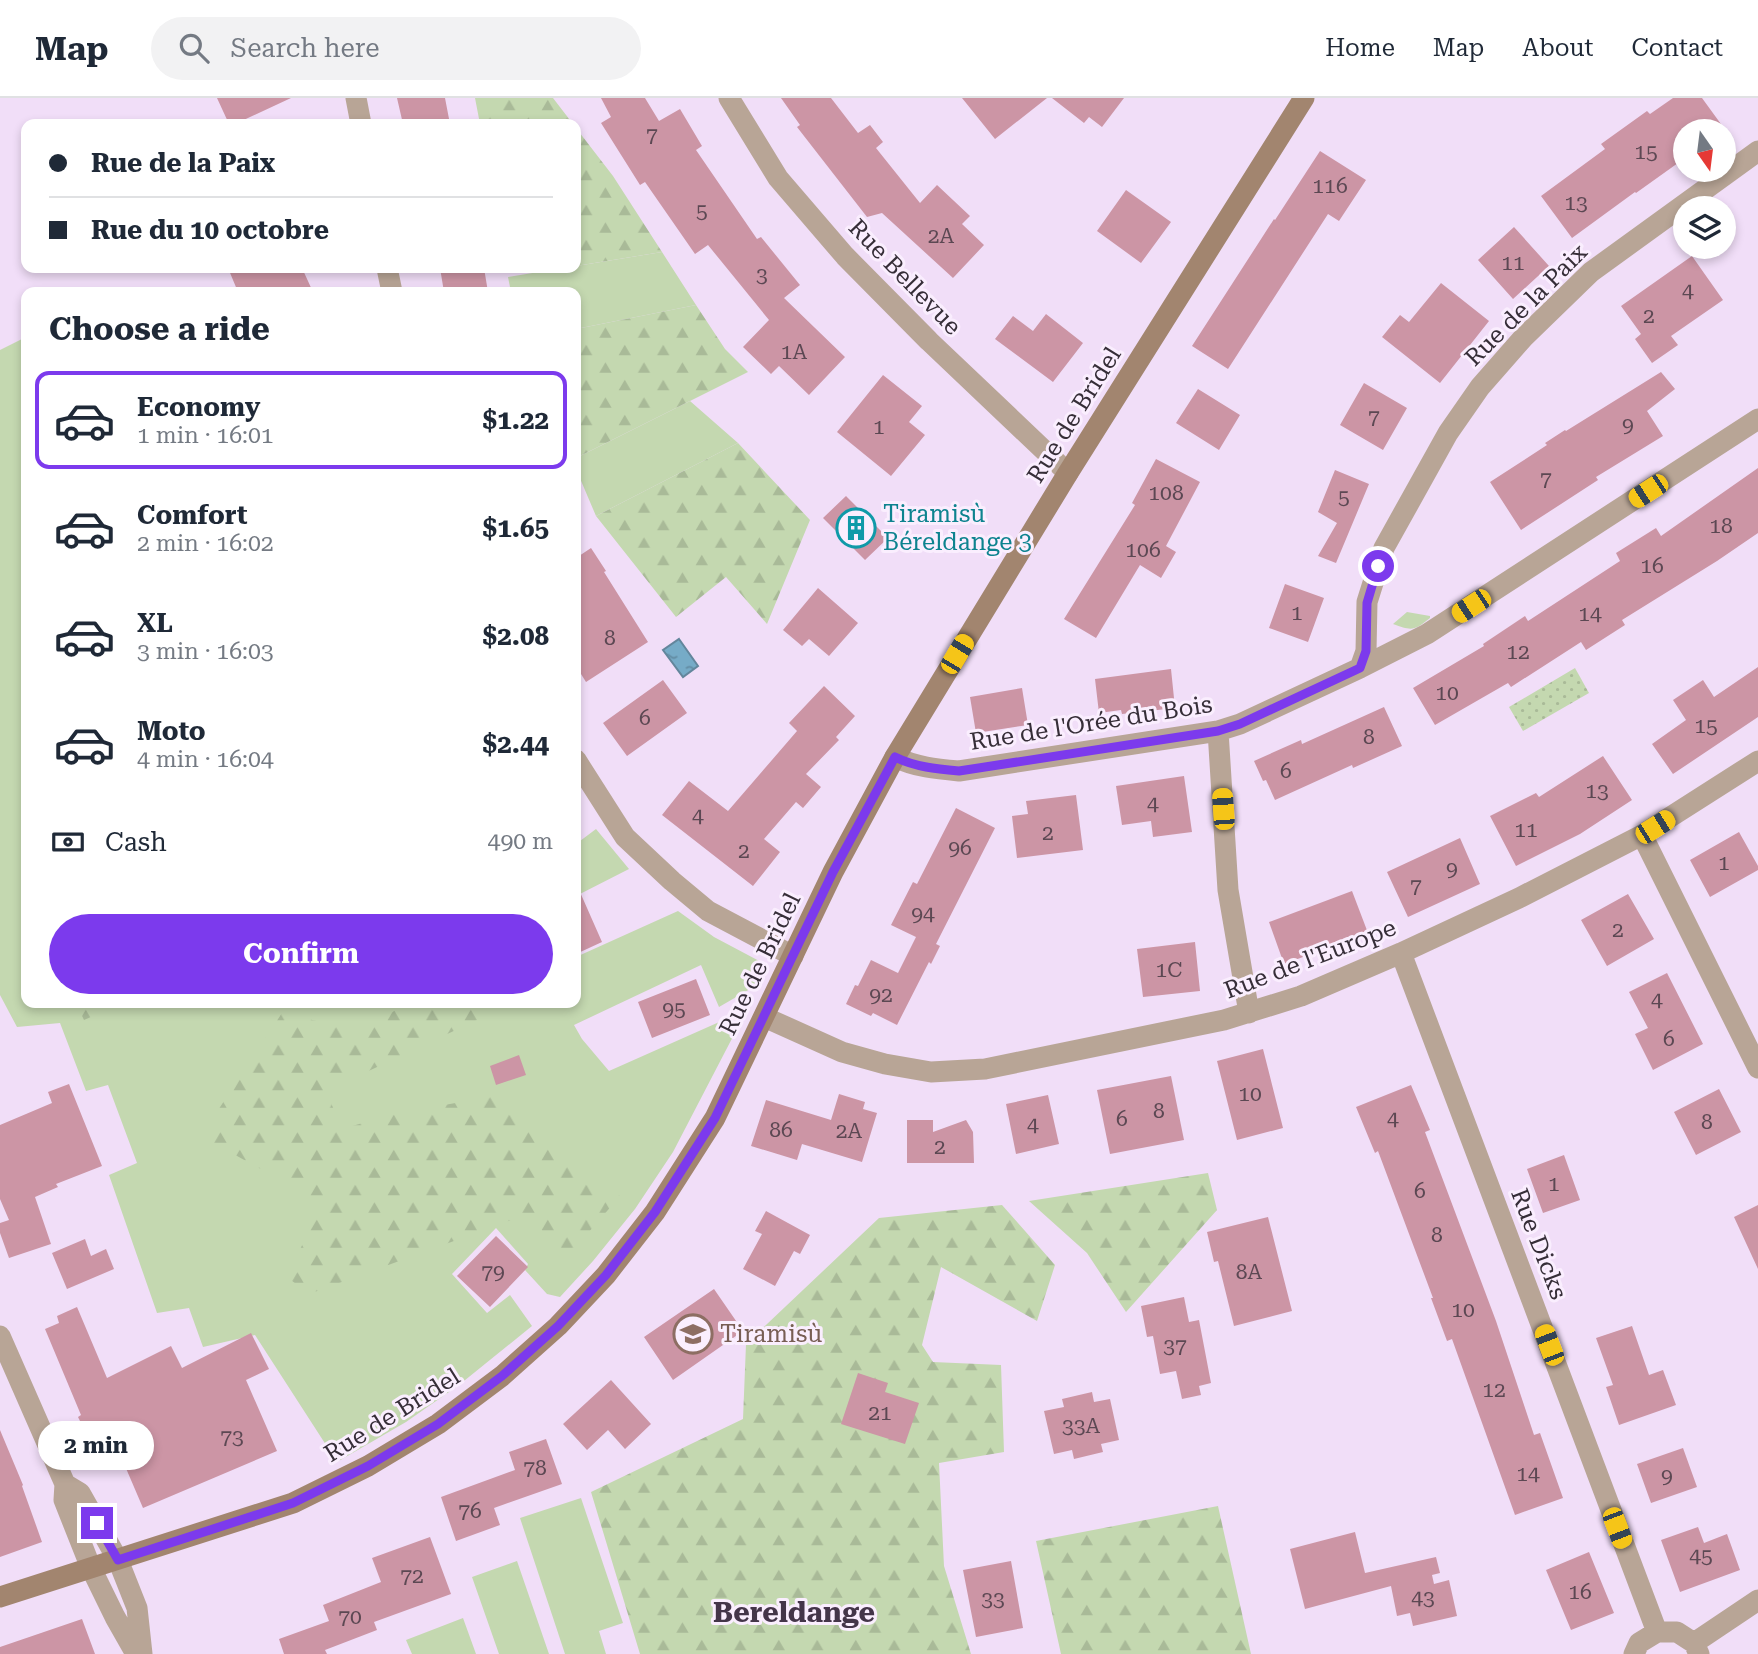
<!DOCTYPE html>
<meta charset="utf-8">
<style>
:root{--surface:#fff;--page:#f2f2f3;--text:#1f2937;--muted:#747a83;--line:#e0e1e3;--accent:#7c3aed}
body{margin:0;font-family:"Roboto Serif",serif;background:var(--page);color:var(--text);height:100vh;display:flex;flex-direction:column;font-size:26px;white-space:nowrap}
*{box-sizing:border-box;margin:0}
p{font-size:23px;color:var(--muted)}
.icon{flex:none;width:38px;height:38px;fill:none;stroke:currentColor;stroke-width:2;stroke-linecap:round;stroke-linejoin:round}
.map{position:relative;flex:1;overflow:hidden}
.details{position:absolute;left:21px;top:189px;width:560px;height:721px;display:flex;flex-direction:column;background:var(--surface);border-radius:14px;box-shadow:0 4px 10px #0003}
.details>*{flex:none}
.hud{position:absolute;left:21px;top:21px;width:560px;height:154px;border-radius:14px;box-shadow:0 4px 10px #0003;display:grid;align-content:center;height:154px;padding:0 28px;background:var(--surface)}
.needle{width:46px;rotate:166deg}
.buttons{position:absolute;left:1673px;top:21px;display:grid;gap:14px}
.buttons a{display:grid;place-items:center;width:63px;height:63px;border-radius:50%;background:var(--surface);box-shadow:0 4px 10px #0003;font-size:35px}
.end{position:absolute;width:32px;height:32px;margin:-16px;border:9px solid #7c3aed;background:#fff;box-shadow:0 0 0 4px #fff}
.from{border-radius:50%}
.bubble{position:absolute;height:49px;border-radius:24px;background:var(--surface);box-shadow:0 4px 10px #0003;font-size:23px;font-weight:700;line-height:49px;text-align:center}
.car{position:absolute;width:21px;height:42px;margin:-21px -10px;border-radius:9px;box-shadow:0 0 5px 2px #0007;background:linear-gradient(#f5c518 24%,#345 0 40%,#f5c518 0 76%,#345 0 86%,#f5c518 0)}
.hud b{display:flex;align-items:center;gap:24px;height:66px;font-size:26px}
.hud b+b{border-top:2px solid var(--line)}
.hud i{width:18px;height:18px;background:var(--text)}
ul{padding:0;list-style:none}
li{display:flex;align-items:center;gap:21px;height:98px;margin:0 14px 10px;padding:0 14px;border:4px solid transparent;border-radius:14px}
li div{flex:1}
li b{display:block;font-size:26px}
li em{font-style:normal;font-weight:700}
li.active{border-color:var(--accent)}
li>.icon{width:63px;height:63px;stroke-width:1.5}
h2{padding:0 28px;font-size:32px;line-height:84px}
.pay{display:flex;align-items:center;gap:18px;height:77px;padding:0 28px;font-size:26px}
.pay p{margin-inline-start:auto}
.button{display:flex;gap:14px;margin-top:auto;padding:14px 28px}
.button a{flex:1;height:80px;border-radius:42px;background:var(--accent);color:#fff;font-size:28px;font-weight:700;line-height:80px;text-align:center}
header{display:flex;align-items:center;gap:42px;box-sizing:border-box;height:98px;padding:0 35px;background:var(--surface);border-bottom:2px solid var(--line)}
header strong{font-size:33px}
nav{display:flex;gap:38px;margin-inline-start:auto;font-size:24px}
.search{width:490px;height:63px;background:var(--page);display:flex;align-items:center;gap:18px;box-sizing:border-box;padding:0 24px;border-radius:38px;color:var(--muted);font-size:26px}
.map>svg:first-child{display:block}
.grass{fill:#c4d8b0}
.forest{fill:url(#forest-firs)}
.garden{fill:url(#garden-dots)}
.water{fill:url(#water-ripples);stroke:#63869c;stroke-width:2}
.building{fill:#cc95a5}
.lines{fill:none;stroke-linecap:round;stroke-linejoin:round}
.street{stroke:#b8a596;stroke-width:21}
.secondary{stroke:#a2856f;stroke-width:21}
.route{stroke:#7c3aed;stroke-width:9}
.labels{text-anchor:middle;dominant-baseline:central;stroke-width:6;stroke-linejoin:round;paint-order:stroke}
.number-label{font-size:21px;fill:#5c4853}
.street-label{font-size:24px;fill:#362e38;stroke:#faeefe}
.culture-label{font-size:24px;fill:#0d838f;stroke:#faeefe;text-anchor:start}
.education-label{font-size:24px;fill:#785e54;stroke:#faeefe;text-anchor:start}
.quarter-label{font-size:28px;font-weight:bold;fill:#443549;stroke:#faeefe}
</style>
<header>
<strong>Map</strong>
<div class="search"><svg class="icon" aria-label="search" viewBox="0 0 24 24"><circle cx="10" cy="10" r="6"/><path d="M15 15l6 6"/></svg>Search here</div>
<nav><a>Home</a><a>Map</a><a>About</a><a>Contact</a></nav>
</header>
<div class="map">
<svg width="1758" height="1556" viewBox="0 0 1758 1556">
<defs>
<pattern id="forest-firs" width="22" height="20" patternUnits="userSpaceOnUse" patternTransform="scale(1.75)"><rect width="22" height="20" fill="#c4d8b0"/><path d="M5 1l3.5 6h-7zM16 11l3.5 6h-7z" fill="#a9ba98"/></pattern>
<pattern id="garden-dots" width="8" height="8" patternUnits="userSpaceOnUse" patternTransform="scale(1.75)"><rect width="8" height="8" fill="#c4d8b0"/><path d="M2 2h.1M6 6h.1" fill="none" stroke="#a9ba98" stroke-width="1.8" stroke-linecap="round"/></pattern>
<pattern id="water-ripples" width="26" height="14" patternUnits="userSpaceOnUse" patternTransform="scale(1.75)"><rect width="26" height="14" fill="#76abc7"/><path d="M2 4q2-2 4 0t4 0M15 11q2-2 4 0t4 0" fill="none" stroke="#628ca3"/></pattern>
</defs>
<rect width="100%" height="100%" fill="#f1def8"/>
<path class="grass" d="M662,154L696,207L576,231V194H511L508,179L563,170H576V168Z
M26,239V905H576V859L678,813L714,839L763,865L757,887L719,909L701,867L574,927L582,941L609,973L726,921L739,927L673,1054L635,1111L593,1163L560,1199L547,1196L525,1172L528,1166L496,1130L452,1176L487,1215L510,1197L532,1228L459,1287L406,1324L337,1364L255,1237L203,1249L189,1210L157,1215L109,1077L137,1065L108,987L86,993L60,925L17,929L0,897V252Z
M690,303L738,345L596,418L576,371V360Z
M1407,514L1430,518V520C1414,533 1412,533 1393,526Z
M596,731L629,771L576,798V746Z
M581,1400L623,1525L599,1533L606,1556H565L520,1420Z
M517,1463L549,1556H499L472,1479Z
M463,1520L476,1556H412L406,1542Z"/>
<path class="forest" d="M475,0H553L573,26H480Z
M576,30L613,78L662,154L576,168Z
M696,207L725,251L748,274L576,360V231Z
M738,345L810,422L767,526L726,479L676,519L596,418Z
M76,905H123L84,922Z
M408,905H487L492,915L326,993L342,1031L390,1017L499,997L620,1098L569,1157L525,1117L309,1196L287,1179L322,1105L201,1038L282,915L360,933Z
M1208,1075L1217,1112L1126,1214L1087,1155L1029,1103Z
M1002,1107L1055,1167L1037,1223L941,1169L922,1247L933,1264L1001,1267L1004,1354L939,1365L944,1468L971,1556H640L591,1394L743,1321L746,1246L879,1120Z
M1218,1408L1251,1556H1061L1036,1443Z"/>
<path class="garden" d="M1575,570L1589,595L1523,633L1509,609Z"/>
<path class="water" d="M679,541L698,568L683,579L663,552Z"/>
<path class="building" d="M217,0H291L235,26H229Z
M397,0H445L450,26H403Z
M601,0H645L659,23L680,11L702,48L696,52L757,141L761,139L800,187L784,200L845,259L809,297L779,268L771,276L743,249L769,222L708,147L695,156L645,84L640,87L601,25L611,19Z
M781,0H831L858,35L870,27L883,44L876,50L920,105L937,87L970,118L962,126L984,147L953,180L882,115L867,119L797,29L800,27Z
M962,0H1047L995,41Z
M1052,0H1124L1102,29L1089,19L1084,25Z
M1673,0H1702L1726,33H1685V60L1636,95L1635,94L1572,140L1541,98L1605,51L1601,46L1647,13L1650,16Z
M1320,53L1366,82L1339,123L1328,116L1228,271L1192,248L1274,121L1275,122Z
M1126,92L1171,124L1141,165L1097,133Z
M1514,129L1549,168L1513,201L1478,162Z
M1692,158L1723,202L1671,238L1678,247L1652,265L1635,241L1641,236L1621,208Z
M228,170H302L313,194H238Z
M440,170H484L488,194H444Z
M1441,185L1489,223L1440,285L1382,239L1400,217L1409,224Z
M1046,216L1083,245L1053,284L995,241L1013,218L1033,233Z
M1661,274L1675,291L1647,313L1663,338L1596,379L1598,382L1521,432L1490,384L1547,347L1545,345L1565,332L1566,333Z
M883,277L922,308L909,324L925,337L891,378L837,334Z
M1364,285L1407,310L1383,352L1340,327Z
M1198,291L1240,317L1219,352L1176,325Z
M1156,361L1200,384L1166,448L1176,454L1161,480L1140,467L1096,540L1064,521L1135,407L1132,405Z
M1758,370V435L1717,463L1622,522L1625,527L1586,552L1581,544L1511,589L1508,585L1435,627L1413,590L1484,548L1483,546L1525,518L1528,523L1620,463L1616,455L1656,430L1661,438Z
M1335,372L1369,386L1336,465L1318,458L1337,425L1318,414Z
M846,398L888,440L865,462L823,420Z
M591,450L606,473L604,474L648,544L586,584L576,568V460Z
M1285,486L1324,500L1308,544L1269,530Z
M818,490L858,525L829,558L809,541L802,548L783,532Z
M1758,569V619L1673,676L1652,646L1686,622L1673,602L1703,582L1714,599Z
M1171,571L1175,610L1122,616L1121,612L1099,615L1095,581Z
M663,582L687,615L627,658L603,625Z
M824,588L855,618L836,639L839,642L806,676L821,689L803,710L796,704L764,741L780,754L753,788L662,717L689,683L728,713L797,633L789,625Z
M1022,590L1028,627L976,635L970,599Z
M1384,609L1402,648L1353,670L1352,667L1275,702L1266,682L1263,683L1254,663L1301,642L1302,646Z
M1603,658L1632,702L1580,736L1516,768L1490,718L1536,695L1539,699Z
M1184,678L1192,734L1153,739L1151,723L1122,727L1116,688Z
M1076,697L1083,752L1017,760L1012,718L1028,716L1026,703Z
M956,710L995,730L936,846L940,848L931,866L929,864L897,927L873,915L871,918L846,906L855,887L858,888L871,862L898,875L916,839L891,827L913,784L917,786Z
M1739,734L1758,768V772L1710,799L1690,762Z
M1460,740L1480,786L1408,819L1387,774Z
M576,785L602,844L576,856Z
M1352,793L1368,835L1284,866L1269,824Z
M1628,796L1654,841L1607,868L1581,822Z
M1195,844L1200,893L1143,899L1137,851Z
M1667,875L1703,946L1653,972L1635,936L1648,930L1629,894Z
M696,881L710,917L652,940L638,904Z
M1263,951L1283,1030L1237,1042L1217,963Z
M519,957L526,977L496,987L490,968Z
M1171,978L1184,1042L1110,1056L1097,992Z
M69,986L102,1068L56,1086L58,1089L35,1099L51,1146L9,1160L0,1135V1125L9,1122L0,1101V1027L52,1005L48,994Z
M1411,987L1430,1032L1425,1034L1496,1223L1534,1337L1540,1335L1563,1400L1515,1417L1452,1241L1447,1243L1431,1200H1433L1378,1053L1375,1055L1356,1009Z
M1719,991L1741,1034L1696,1057L1674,1014Z
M839,996L865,1004L863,1011L877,1015L862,1064L802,1046L797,1062L751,1048L766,1002L831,1022Z
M1048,997L1059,1046L1016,1056L1006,1006Z
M907,1022H933V1034L966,1022L973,1034L974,1065H907Z
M1564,1057L1580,1102L1543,1115L1527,1071Z
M1758,1107V1171L1734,1119Z
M766,1113L810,1137L800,1156L794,1153L775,1188L743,1171L762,1136L755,1133Z
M1268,1119L1292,1213L1234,1228L1218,1163L1214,1164L1207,1134Z
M496,1138L528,1169L490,1209L457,1178Z
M85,1141L91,1158L106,1151L114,1171L67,1191L52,1155Z
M714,1191L743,1233L673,1282L644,1239Z
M1184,1199L1189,1224L1199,1222L1211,1285L1199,1288L1201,1297L1182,1301L1176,1273L1160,1276L1153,1238L1147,1239L1141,1208Z
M77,1209L107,1280L171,1248L182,1270L251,1235L269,1271L246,1282L277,1353L143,1410L110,1333L90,1343L78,1319L81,1317L45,1231L59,1225L57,1218Z
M1632,1228L1649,1277L1663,1272L1676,1307L1619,1327L1606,1289L1613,1287L1596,1240Z
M858,1275L888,1285L885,1294L919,1305L905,1346L841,1326Z
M611,1282L651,1326L625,1351L608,1332L587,1352L563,1326Z
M1092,1294L1094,1304L1110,1301L1119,1342L1101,1346L1103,1354L1074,1361L1072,1352L1054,1356L1044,1313L1064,1309L1062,1301Z
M0,1332L23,1387L22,1388L42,1444L0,1459Z
M546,1341L562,1386L494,1410L500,1427L456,1443L441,1399L515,1372L509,1354Z
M1683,1350L1697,1389L1651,1405L1637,1366Z
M1698,1429L1704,1445L1727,1436L1740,1472L1680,1494L1661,1442Z
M1355,1434L1365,1475L1436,1459L1440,1475L1432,1477L1434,1486L1449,1482L1457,1518L1413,1528L1410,1515L1397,1518L1391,1488L1305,1511L1290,1451Z
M430,1439L451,1496L374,1524L377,1532L325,1552L327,1556H284L279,1541L329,1523L323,1507L381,1484L372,1460Z
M1589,1454L1614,1515L1571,1532L1546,1472Z
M1011,1463L1023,1530L976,1539L963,1472Z
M82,1521L95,1556H0V1549Z"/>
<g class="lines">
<path class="street" d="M356,0L361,26
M729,0L778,80L845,158L929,243L1068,375
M387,170L392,194
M1360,570L1366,553L1367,504L1384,450L1448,335L1480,289L1523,240L1591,174L1758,53
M1218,633L1228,792L1249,915
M895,659C915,669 937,671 959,673L1218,633L1240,626L1360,570L1427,536L1758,321
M576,662L625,739L672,783L708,813L793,858
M1642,737L1758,970
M1401,855L1657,1534
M764,919L842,954L885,966L931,974L985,971L1224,922L1301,898L1401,855L1519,800L1642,737L1758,663
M0,1238L65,1386L64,1402L91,1470L115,1519L136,1556
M65,1386L80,1395L118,1462L137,1510L142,1556
M1694,1545L1758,1502
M1634,1556L1639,1545L1657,1534H1677L1694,1545L1699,1556"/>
<path class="secondary" d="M0,1499L293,1405L368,1368L438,1326L502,1278L558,1228L606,1177L655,1114L715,1020L833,774L895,659L1068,375L1304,0"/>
</g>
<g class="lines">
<path class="route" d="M97,1425L118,1462L293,1405L368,1368L438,1326L502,1278L558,1228L606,1177L655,1114L715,1020L833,774L895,659C915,669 937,671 959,673L1218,633L1240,626L1360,570L1366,553L1367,505L1378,468"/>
</g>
<defs>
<g id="building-ring" transform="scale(2.0125)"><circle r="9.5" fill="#faeefe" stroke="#0f9aa8" stroke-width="1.5"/><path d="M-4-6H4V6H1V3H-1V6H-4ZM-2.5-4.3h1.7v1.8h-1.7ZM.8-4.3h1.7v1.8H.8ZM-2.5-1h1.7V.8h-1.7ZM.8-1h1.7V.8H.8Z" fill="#0f9aa8"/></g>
<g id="school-ring" transform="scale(2.0125)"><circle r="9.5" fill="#faeefe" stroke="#8d6e63" stroke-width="1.5"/><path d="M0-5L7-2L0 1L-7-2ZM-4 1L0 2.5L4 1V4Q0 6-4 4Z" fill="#8d6e63"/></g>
</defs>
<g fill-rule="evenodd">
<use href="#building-ring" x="856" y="430"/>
<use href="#school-ring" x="693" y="1236"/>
</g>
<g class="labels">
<g class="number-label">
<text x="652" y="37">7</text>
<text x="1646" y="54">15</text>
<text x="1330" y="88">116</text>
<text x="1576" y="105">13</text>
<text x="702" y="113">5</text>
<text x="941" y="138">2A</text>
<text x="1513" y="165">11</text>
<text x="762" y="177">3</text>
<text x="1688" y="193">4</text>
<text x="1649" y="218">2</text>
<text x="794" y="254">1A</text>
<text x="1374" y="319">7</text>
<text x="1628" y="327">9</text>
<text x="879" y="329">1</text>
<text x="1546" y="381">7</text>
<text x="1166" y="395">108</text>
<text x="1344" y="399">5</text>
<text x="1721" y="428">18</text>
<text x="1143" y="452">106</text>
<text x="1652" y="468">16</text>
<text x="1297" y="515">1</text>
<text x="1590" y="516">14</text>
<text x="610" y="540">8</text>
<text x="1518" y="554">12</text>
<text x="1447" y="595">10</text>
<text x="645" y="620">6</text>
<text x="1706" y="628">15</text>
<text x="1369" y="639">8</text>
<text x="1286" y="673">6</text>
<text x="1597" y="693">13</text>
<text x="1153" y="706">4</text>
<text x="698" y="718">4</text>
<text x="1526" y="732">11</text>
<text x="1048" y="735">2</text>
<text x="960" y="750">96</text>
<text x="744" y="753">2</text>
<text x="1724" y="765">1</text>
<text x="1452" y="771">9</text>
<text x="1416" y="788">7</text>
<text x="923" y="816">94</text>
<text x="1618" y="832">2</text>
<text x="1169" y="872">1C</text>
<text x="881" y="897">92</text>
<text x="1657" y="902">4</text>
<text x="674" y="911">95</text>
<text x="1669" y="941">6</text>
<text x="1250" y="996">10</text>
<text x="1159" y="1013">8</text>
<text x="1122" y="1021">6</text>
<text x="1393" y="1021">4</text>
<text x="1707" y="1024">8</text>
<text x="1033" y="1027">4</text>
<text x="781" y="1032">86</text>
<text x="849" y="1033">2A</text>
<text x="940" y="1049">2</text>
<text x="1554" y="1086">1</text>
<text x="1420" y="1093">6</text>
<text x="1437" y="1137">8</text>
<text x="493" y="1174">79</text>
<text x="1249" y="1174">8A</text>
<text x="1463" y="1212">10</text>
<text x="1175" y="1248">37</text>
<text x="1494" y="1292">12</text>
<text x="880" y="1315">21</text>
<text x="1081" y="1328">33A</text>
<text x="232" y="1339">73</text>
<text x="535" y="1370">78</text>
<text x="1528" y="1376">14</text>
<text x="1667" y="1378">9</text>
<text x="470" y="1413">76</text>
<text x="1701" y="1458">45</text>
<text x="412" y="1478">72</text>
<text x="1580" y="1494">16</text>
<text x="1423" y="1500">43</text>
<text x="993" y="1501">33</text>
<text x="350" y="1519">70</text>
</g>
<g class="street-label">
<text transform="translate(905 179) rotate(46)">Rue Bellevue</text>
<text transform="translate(1526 207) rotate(-45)">Rue de la Paix</text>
<text transform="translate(1074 317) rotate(-58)">Rue de Bridel</text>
<text transform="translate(1091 625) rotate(-9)">Rue de l'Orée du Bois</text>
<text transform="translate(1310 861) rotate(-21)">Rue de l'Europe</text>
<text transform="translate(760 866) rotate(-64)">Rue de Bridel</text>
<text transform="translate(1539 1146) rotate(69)">Rue Dicks</text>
<text transform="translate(392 1317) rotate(-32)">Rue de Bridel</text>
</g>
<g class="culture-label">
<text x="883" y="416">Tiramisù<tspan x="883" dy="28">Béreldange 3</tspan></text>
</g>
<g class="education-label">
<text x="720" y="1236">Tiramisù</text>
</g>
<g class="quarter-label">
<text x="794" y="1514">Bereldange</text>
</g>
</g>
</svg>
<div class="buttons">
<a><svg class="needle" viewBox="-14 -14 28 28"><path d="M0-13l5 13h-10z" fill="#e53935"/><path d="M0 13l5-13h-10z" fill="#747a83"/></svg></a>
<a><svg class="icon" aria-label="layers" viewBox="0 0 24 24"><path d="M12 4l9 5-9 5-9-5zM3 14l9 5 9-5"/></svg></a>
</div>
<i class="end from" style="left:1378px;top:468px"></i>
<i class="end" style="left:97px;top:1425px"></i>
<div class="bubble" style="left:38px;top:1323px;width:116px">2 min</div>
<i class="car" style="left:1648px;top:393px;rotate:237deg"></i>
<i class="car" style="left:1471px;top:508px;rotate:237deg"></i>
<i class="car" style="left:957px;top:556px;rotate:31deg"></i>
<i class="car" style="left:1223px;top:711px;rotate:356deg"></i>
<i class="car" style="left:1655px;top:729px;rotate:58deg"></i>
<i class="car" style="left:1549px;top:1247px;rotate:339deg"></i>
<i class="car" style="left:1617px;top:1430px;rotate:159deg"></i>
<div class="hud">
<b><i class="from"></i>Rue de la Paix</b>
<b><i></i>Rue du 10 octobre</b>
</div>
<section class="details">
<h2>Choose a ride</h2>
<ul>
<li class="active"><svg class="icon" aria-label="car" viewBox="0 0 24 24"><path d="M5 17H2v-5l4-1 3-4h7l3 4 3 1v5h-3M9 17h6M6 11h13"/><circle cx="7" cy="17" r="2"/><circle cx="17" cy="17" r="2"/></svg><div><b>Economy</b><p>1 min · 16:01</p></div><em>$1.22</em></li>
<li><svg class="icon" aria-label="car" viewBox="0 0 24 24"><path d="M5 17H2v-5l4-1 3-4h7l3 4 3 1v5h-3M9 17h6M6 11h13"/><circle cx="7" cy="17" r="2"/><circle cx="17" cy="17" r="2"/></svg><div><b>Comfort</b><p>2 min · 16:02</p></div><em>$1.65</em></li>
<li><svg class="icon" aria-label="car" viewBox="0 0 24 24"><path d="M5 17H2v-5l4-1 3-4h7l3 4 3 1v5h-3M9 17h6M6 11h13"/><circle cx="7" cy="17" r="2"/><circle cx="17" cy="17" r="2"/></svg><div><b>XL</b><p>3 min · 16:03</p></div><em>$2.08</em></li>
<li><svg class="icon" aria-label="car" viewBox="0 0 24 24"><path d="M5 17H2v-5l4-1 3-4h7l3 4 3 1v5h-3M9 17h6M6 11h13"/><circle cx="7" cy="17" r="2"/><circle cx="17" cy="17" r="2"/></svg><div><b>Moto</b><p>4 min · 16:04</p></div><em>$2.44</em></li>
</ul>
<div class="pay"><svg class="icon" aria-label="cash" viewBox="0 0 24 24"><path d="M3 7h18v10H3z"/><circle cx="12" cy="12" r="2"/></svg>Cash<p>490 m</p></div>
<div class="button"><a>Confirm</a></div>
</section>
</div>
